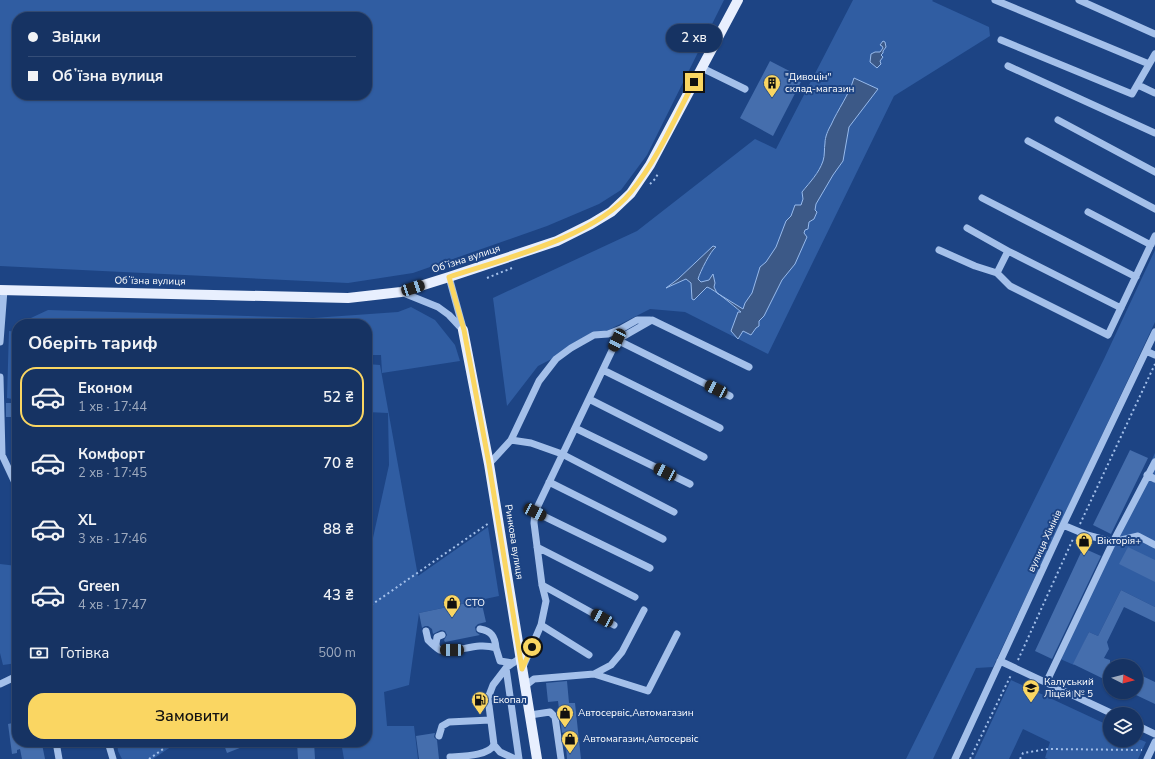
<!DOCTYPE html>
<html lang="uk">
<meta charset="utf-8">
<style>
:root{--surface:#163363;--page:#233f6c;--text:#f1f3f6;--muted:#9eaabe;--line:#354e78;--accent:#fad662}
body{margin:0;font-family:"Nunito Sans",sans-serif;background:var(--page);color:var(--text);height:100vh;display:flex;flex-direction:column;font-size:15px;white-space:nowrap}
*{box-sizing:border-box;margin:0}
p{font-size:13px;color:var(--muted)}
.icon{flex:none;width:22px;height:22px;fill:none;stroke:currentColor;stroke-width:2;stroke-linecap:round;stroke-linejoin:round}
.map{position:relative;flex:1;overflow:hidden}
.panel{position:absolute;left:12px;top:319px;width:360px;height:428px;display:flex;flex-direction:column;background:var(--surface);border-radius:16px;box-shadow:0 1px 3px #0004,0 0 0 1px var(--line)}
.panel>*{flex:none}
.hud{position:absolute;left:12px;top:12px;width:360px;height:88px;border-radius:16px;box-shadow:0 1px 3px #0004,0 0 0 1px var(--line);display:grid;align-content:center;height:88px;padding:0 16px;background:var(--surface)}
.needle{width:26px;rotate:96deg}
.buttons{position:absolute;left:1103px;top:659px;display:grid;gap:8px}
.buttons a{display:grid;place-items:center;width:40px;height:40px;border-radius:50%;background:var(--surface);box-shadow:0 1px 3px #0004,0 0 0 1px var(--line);font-size:20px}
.end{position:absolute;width:18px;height:18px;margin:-9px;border:5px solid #fad662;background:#111;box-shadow:0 0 0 2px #111}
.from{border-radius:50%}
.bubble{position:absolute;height:28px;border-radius:14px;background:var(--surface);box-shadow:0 1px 3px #0004,0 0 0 1px var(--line);font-size:13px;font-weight:600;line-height:28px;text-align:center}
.car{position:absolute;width:12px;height:24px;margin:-12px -6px;border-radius:5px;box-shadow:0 0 3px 1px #0007;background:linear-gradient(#222 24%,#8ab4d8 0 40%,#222 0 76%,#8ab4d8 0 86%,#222 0)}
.hud b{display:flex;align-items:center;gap:14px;height:38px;font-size:15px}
.hud b+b{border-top:1px solid var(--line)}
.hud i{width:10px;height:10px;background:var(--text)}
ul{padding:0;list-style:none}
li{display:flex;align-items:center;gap:12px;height:60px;margin:0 8px 6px;padding:0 8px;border:2px solid transparent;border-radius:16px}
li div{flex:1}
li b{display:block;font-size:15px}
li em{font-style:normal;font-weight:600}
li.on{border-color:var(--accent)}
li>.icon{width:36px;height:36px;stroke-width:1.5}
h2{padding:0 16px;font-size:18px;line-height:48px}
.pay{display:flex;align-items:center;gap:10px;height:44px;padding:0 16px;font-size:15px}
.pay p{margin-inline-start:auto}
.cta{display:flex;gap:8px;margin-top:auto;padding:8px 16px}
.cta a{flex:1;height:46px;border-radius:16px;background:var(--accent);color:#111;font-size:16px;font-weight:600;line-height:46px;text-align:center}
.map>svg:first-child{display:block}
.green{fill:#305da2;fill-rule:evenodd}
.water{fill:#3c5987;stroke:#97baec}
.building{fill:#456ead}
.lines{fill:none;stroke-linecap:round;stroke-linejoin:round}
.path{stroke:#a4c0ea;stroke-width:2;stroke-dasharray:2 3;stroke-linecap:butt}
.minor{stroke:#a4c0ea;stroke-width:7}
.major{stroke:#e8effe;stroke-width:10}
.route{stroke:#fad662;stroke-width:5}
.labels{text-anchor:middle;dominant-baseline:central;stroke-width:4;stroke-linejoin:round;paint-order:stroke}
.poi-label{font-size:10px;fill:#fff;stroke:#1d4484;text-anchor:start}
.street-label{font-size:10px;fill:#fff;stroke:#1d4484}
</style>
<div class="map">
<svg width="1155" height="759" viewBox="0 0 1155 759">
<rect width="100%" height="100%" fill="#1d4484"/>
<path class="green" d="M0,0H724L647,155L621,190L599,204L547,226L413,273L348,283L0,266ZM17,17H367V95H17Z
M853,0H933L932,1L989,27L990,36L894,96L768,354L685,312L650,309L538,366L507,406L493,298L637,231L755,139L776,149Z
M1155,250V322L993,667L976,668L933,759H906L1104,359Z
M411,307L435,320L455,345L460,361L382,373L381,355H367V324H18L48,310L313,318L398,312Z
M9,331L17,332V400L7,398Z
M367,364L380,365L418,576L488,527L499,596L419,613L409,685L384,692L387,726H414L418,759H344L341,742H367V546L371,547L389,465L388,413L367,412Z
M1155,453V607L1121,590L1098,636L1089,632L1074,665L1058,658Z
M0,564L17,566V663L3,665L0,653Z
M1011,680L1110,726V740H1136V738L1146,742L1138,759H1048L1045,758L1050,742L1023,729L1009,759H974Z
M117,742H178L153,759H122L118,751Z"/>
<path class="water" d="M883,41L885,42L886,47L883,51V53L881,55L883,57L880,61L881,64L877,68L870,62L871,54L875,52H880L883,48L882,46L880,45Z
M854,78L878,89L849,127L843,161L833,175L816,204L815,210L817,212L814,219L809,222L808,229L805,230L804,233L807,237L795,264L782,280L764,316L759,321V326L756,328L751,335L743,331L738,339L731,331L738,312H741C734,306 714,289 707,287L694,300L692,299L691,283L686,279L666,288L678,279L713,246L716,247C711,250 700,272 698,279L701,282L709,280L713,274L715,283L714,287L717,293L743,309L745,303L752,293L760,267L766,262L776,247L786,221L791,216L795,205H801L803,199L802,192C810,182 819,173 823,161C825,155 824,149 825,143C825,137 828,130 831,125C838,109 849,95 854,78Z"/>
<path class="building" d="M770,61L803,78L773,136L740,118Z
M6,403H17V417H6Z
M1130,450L1148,458L1111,534L1093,525Z
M1128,547L1155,560V582L1119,564Z
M1083,548L1101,556L1052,659L1035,651Z
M1121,590L1155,607V622L1124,607L1107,642L1109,649L1104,658L1110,660V682L1073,664L1089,632L1098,636Z
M481,600L486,622L478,624L475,627L476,632L480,635L445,642L444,640L447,635L445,631L441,630L433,634L432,629L428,626H425L422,628L419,613Z
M1136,673L1155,682V704L1136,695Z
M567,681L569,703H575L581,759H567L565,732L562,733L558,701L548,702L546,683Z
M17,722V742H35V746L42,744L45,759H22L20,749L17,750V753L12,754L8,724Z
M435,733L434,737L437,740L439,759H419L416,736Z
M223,742H255L227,753Z
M297,742H314L315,759H298Z"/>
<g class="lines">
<path class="path" d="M650,184L655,179L659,172
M487,278L512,268
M1080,524L1155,364
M367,608L489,523
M1018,660L1073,539
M149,759L173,742
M970,759L1011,675
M1020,759L1023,753L1048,749L1142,750"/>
<path class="minor" d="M995,0L1149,64
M1079,0L1155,34
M1001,40L1132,94L1155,54
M1008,66L1155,133
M702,68L745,89
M1138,85L1155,93
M1058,120L1155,172
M1028,141L1155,209
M982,198L1136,277
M1088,212L1151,245
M967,228L1008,251L997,273L1010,286L1108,335L1155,236
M939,250L975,266L997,273
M1008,251L1121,308
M449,277L463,328
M401,292L438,307L449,315L463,330
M617,340L730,396
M0,342L4,290
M1146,351L1155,355
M603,370L720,428
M0,377L2,455L17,487
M589,399L704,457
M575,428L690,484
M511,440L539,381L556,359L571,348L594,335L608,334L621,329L637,320H650
M489,464L511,440L531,443L562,454L674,512
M1147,475L1155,479
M549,482L663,539
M535,512L650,568
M1063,525L1087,535L1113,542L1138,536L1155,545
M537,547L635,597
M542,585L614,625
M541,625L589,655
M480,629C491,631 495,636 496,648
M426,631L428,640C431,643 436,648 440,650C459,654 475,641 496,648L500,661L513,663
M437,648L436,644L437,637L442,635
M1000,661L1113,714
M506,668L519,759
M522,669L541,625L546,601L542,585L534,523L535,512L617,340L652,320L749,367
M594,674L648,691L677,634
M1046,683L1113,542L1155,462
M0,684L17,676
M525,686L534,679L594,674L611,665L622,652L644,610
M530,715L550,712L555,717L561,759
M1136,725L1155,734
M439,736L442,726L449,722L490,720
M56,742L59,759
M108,742L113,759
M450,757C462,756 488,756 494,745
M515,759L500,752L494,745L488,698L493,685L506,668L520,658
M955,759L1063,525L1155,332
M1147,759L1155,742"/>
<path class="major" d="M0,290L348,298L401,292L449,277L557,241L591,224L611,212L631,193L650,165L738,0
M463,330L489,464L537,759"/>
</g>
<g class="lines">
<path class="route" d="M532,647L522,669L489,464L464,330L449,277C503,259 595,237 631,192C658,159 675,118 694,82"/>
</g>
<defs>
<g id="building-pin" transform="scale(0.9)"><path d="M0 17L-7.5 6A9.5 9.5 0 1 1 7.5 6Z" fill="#fad662" stroke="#1d4484"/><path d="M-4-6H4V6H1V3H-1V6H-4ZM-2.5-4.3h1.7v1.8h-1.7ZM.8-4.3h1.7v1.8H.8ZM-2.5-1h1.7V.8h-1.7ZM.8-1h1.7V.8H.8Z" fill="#111"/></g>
<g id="shop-pin" transform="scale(0.9)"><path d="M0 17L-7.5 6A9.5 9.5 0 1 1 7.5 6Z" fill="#fad662" stroke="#1d4484"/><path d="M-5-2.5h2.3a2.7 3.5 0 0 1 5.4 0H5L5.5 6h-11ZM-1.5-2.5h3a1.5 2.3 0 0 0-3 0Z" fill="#111"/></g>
<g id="school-pin" transform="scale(0.9)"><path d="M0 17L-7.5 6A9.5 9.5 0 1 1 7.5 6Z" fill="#fad662" stroke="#1d4484"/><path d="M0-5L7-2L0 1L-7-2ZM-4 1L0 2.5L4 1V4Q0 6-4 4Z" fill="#111"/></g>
<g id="fuel-pin" transform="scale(0.9)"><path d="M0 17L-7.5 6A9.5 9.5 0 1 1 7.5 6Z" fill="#fad662" stroke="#1d4484"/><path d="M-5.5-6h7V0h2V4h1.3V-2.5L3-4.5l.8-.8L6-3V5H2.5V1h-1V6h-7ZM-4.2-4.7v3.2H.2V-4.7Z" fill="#111"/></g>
</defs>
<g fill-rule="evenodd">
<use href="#building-pin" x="772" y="83"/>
<use href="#shop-pin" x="1084" y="541"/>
<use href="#shop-pin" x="452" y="603"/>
<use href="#school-pin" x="1031" y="688"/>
<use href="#fuel-pin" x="480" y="700"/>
<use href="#shop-pin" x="565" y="713"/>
<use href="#shop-pin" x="570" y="739"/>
</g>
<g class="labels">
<g class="poi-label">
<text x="785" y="77">"Дивоцін"<tspan x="785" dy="12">склад-магазин</tspan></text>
<text x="1097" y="541">Вікторія+</text>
<text x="465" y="603">СТО</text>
<text x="1044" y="682">Калуський<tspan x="1044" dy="12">Ліцей № 5</tspan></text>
<text x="493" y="700">Екопал</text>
<text x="578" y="713">Автосервіс,Автомагазин</text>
<text x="583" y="739">Автомагазин,Автосервіс</text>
</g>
<g class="street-label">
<text transform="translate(466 259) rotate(-18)">Обʼїзна вулиця</text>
<text transform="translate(150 281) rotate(1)">Обʼїзна вулиця</text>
<text transform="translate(1045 541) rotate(-65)">вулиця Хіміків</text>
<text transform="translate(514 542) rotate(81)">Ринкова вулиця</text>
</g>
</g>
</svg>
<div class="buttons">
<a><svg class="needle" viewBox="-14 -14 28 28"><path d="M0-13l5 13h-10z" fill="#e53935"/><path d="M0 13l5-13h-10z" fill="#9eaabe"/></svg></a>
<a><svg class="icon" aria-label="layers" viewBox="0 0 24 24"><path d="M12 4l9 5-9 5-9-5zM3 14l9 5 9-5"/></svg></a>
</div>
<i class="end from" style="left:532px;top:647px"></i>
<i class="end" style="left:694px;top:82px"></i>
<div class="bubble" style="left:666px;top:24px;width:56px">2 хв</div>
<i class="car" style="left:413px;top:288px;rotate:72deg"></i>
<i class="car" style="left:617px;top:340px;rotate:206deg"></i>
<i class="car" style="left:716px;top:389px;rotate:296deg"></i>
<i class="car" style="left:665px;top:472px;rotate:296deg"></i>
<i class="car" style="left:535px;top:512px;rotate:116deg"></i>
<i class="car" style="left:602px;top:618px;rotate:299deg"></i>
<i class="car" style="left:452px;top:650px;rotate:271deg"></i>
<div class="hud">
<b><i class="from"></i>Звідки</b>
<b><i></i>Обʼїзна вулиця</b>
</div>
<section class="panel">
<h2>Оберіть тариф</h2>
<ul>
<li class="on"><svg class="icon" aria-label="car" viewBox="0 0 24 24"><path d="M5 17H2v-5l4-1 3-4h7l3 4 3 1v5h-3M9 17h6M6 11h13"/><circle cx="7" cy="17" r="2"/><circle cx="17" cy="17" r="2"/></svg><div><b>Економ</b><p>1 хв · 17:44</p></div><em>52 ₴</em></li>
<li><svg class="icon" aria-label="car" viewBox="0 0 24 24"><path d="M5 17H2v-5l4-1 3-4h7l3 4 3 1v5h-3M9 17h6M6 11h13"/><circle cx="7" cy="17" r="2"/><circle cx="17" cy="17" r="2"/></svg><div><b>Комфорт</b><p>2 хв · 17:45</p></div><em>70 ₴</em></li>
<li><svg class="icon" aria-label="car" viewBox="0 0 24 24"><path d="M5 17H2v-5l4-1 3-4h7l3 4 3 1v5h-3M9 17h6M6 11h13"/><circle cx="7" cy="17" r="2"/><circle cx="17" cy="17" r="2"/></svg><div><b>XL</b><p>3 хв · 17:46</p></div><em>88 ₴</em></li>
<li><svg class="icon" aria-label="car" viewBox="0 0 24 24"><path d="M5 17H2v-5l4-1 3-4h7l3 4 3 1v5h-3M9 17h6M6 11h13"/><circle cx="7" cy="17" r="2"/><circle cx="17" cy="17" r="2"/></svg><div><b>Green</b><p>4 хв · 17:47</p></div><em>43 ₴</em></li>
</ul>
<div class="pay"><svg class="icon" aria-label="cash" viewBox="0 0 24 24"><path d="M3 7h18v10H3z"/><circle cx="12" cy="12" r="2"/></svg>Готівка<p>500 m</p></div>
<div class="cta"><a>Замовити</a></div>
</section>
</div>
